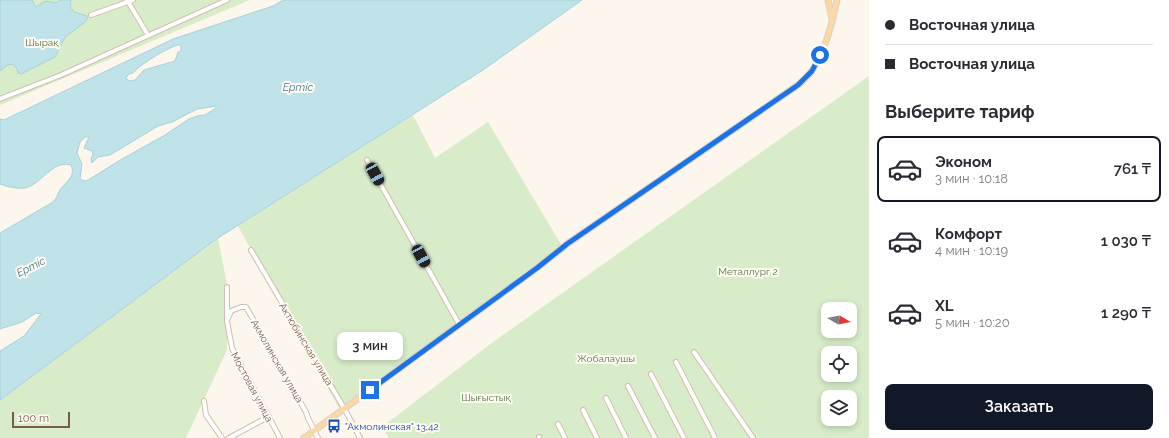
<!DOCTYPE html>
<html lang="ru">
<meta charset="utf-8">
<style>
:root{--surface:#fff;--page:#f2f2f3;--text:#2b2b33;--muted:#7c7c81;--line:#e1e1e2;--accent:#111827}
body{margin:0;font-family:Raleway,sans-serif;background:var(--page);color:var(--text);height:100vh;display:flex;flex-direction:column;font-size:15px;white-space:nowrap}
*{box-sizing:border-box;margin:0}
p{font-size:13px;color:var(--muted)}
.icon{flex:none;width:22px;height:22px;fill:none;stroke:currentColor;stroke-width:2;stroke-linecap:round;stroke-linejoin:round}
.map{position:relative;flex:1;overflow:hidden}
.panel{display:flex;flex-direction:column;background:var(--surface);width:300px}
.panel>*{flex:none}
.hud{display:grid;align-content:center;height:88px;padding:0 16px;background:var(--surface)}
.needle{width:26px;rotate:99deg}
.controls{position:absolute;left:821px;top:302px;display:grid;gap:8px}
.controls a{display:grid;place-items:center;width:36px;height:36px;border-radius:8px;background:var(--surface);box-shadow:0 2px 6px #0003;font-size:20px}
.scale{position:absolute;left:12px;bottom:10px;width:58px;box-sizing:border-box;padding-left:4px;border:2px solid #7a5c4d;border-top:0;font-size:11px;line-height:14px;white-space:nowrap;color:#7a5c4d;-webkit-text-stroke:3px #fffaf3;paint-order:stroke}
.end{position:absolute;width:18px;height:18px;margin:-9px;border:5px solid #1a73e8;background:#fff;box-shadow:0 0 0 2px #fff}
.from{border-radius:50%}
.bubble{position:absolute;height:28px;border-radius:8px;background:var(--surface);box-shadow:0 2px 6px #0003;font-size:13px;font-weight:600;line-height:28px;text-align:center}
.car{position:absolute;width:12px;height:24px;margin:-12px -6px;border-radius:5px;box-shadow:0 0 3px 1px #0007;background:linear-gradient(#222 24%,#8ab4d8 0 40%,#222 0 76%,#8ab4d8 0 86%,#222 0)}
.hud b{display:flex;align-items:center;gap:14px;height:38px;font-size:15px}
.hud b+b{border-top:1px solid var(--line)}
.hud i{width:10px;height:10px;background:var(--text)}
ul{padding:0;list-style:none}
li{display:flex;align-items:center;gap:12px;height:66px;margin:0 8px 6px;padding:0 8px;border:2px solid transparent;border-radius:8px}
li div{flex:1}
li b{display:block;font-size:15px}
li em{font-style:normal;font-weight:600}
li.current{border-color:var(--accent)}
li>.icon{width:36px;height:36px;stroke-width:1.5}
h2{padding:0 16px;font-size:18px;line-height:48px}
.action{display:flex;gap:8px;margin-top:auto;padding:8px 16px}
.action a{flex:1;height:46px;border-radius:8px;background:var(--accent);color:#fff;font-size:16px;font-weight:600;line-height:46px;text-align:center}
main{display:flex;flex:1;min-height:0}
.map>svg:first-child{display:block}
.green{fill:#d8ecc9;fill-rule:evenodd}
.water{fill:#bfe3e8;stroke:#a5d3da;fill-rule:evenodd}
.lines{fill:none;stroke-linecap:round;stroke-linejoin:round}
.minor-casing{stroke:#d1beb0;stroke-width:6}
.major-casing{stroke:#dad1cd;stroke-width:7}
.minor{stroke:#fff;stroke-width:4}
.major{stroke:#fbd9a5;stroke-width:5}
.route{stroke:#1a73e8;stroke-width:5}
.labels{text-anchor:middle;dominant-baseline:central;stroke-width:4;stroke-linejoin:round;paint-order:stroke}
.park-label{font-size:10px;fill:#537a41;stroke:#fffaf3}
.street-label{font-size:10px;fill:#7a5c4d;stroke:#fffaf3}
.transit-label{font-size:10px;fill:#164399;stroke:#fffaf3;text-anchor:start}
.water-label{font-size:11px;font-style:italic;fill:#437c86;stroke:#fffaf3}
</style>
<main>
<div class="map">
<svg width="869" height="438" viewBox="0 0 869 438">
<rect width="100%" height="100%" fill="#fdf6ec"/>
<path class="green" d="M0,0H250L0,105Z
M869,76V438H389L382,427L493,342ZM828,309H850V331H828ZM828,353H850V375H828ZM828,397H850V419H828Z
M413,115L435,158L488,122L565,251L339,408L238,226Z
M218,239L227,284V350L186,438H0V400Z"/>
<path class="water" d="M0,0H32L36,7C46,1 42,0 56,3L60,0H71L70,6L74,12L87,16V19L84,23L65,37L55,57L21,74L18,73L17,69L13,64L8,65L0,71Z
M283,0H582L483,70L218,238L0,400V351L24,336L41,314L36,313L22,322L0,329V233L53,202C57,198 57,195 60,190C66,181 76,177 71,165C52,160 42,184 25,188C17,189 8,187 0,184V119L4,120L173,39L273,6ZM178,45H181V51L178,52L175,61L144,70L135,80L129,81L126,78L129,74L133,73C139,65 167,48 178,45ZM216,106V108L205,115L197,116L189,119L165,135L122,159L88,180L84,181L80,179L82,164L77,153L80,142L85,137H89L84,148L92,151L93,155L91,158L92,163L98,157L110,155L158,126L172,122L197,109Z"/>
<g class="lines">
<g class="minor-casing">
<path id="minor" d="M127,0L148,35
M91,15L133,0
M0,99L61,75L227,0
M367,160L459,324
M251,250L344,408L360,438
M227,287V321L232,348L280,438
M227,321L231,311L241,307H246L306,412L308,418L318,438
M694,352L753,438
M676,362L715,438
M651,374L684,438
M628,386L655,438
M606,398L626,438
M204,401L206,415L222,438
M583,410L597,438
M558,424L565,438
M539,437V438
M229,438L268,417"/>
</g>
<g class="major-casing">
<path id="major" d="M828,0L832,19
M304,438L537,268L567,244L798,85C802,81 807,77 811,72C824,55 833,21 837,0"/>
</g>
<use href="#minor" class="minor"/>
<use href="#major" class="major"/>
</g>
<g class="lines">
<path class="route" d="M370,390L537,268L567,244L798,85L812,71L820,55"/>
</g>
<defs>
<g id="bus-bare" transform="scale(1.08)"><path d="M-5-6H5V4H4V6H2V4H-2V6H-4V4H-5ZM-3.5-4V0h7V-4ZM-3.5 1.2v1.5H-2V1.2ZM2 1.2v1.5H3.5V1.2Z" fill="#1a4fb4" stroke="#fffaf3" stroke-width="2.5" paint-order="stroke"/></g>
</defs>
<g fill-rule="evenodd">
<use href="#bus-bare" x="334" y="426"/>
</g>
<g class="labels">
<g class="park-label">
<text x="42" y="42">Шырақ</text>
<text x="748" y="271">Металлург 2</text>
<text x="606" y="358">Жобалаушы</text>
<text x="486" y="397">Шығыстық</text>
</g>
<g class="street-label">
<text transform="translate(306 344) rotate(59)">Актюбинская улица</text>
<text transform="translate(277 361) rotate(60)">Акмолинская улица</text>
<text transform="translate(252 387) rotate(62)">Мостовая улица</text>
</g>
<g class="transit-label">
<text x="345" y="426">"Акмолинская" 13,42</text>
</g>
<g class="water-label">
<text x="298" y="87">Ертіс</text>
<text transform="translate(31 267) rotate(-27)">Ертіс</text>
</g>
</g>
</svg>
<div class="controls">
<a><svg class="needle" viewBox="-14 -14 28 28"><path d="M0-13l5 13h-10z" fill="#e53935"/><path d="M0 13l5-13h-10z" fill="#7c7c81"/></svg></a>
<a><svg class="icon" aria-label="locate" viewBox="0 0 24 24"><circle cx="12" cy="12" r="6"/><path d="M12 2v4M12 18v4M2 12h4M18 12h4"/></svg></a>
<a><svg class="icon" aria-label="layers" viewBox="0 0 24 24"><path d="M12 4l9 5-9 5-9-5zM3 14l9 5 9-5"/></svg></a>
</div>
<div class="scale">100 m</div>
<i class="end from" style="left:820px;top:55px"></i>
<i class="end" style="left:370px;top:390px"></i>
<div class="bubble" style="left:337px;top:332px;width:66px">3 мин</div>
<i class="car" style="left:375px;top:174px;rotate:151deg"></i>
<i class="car" style="left:421px;top:256px;rotate:151deg"></i>
</div>
<section class="panel">
<div class="hud">
<b><i class="from"></i>Восточная улица</b>
<b><i></i>Восточная улица</b>
</div>
<h2>Выберите тариф</h2>
<ul>
<li class="current"><svg class="icon" aria-label="car" viewBox="0 0 24 24"><path d="M5 17H2v-5l4-1 3-4h7l3 4 3 1v5h-3M9 17h6M6 11h13"/><circle cx="7" cy="17" r="2"/><circle cx="17" cy="17" r="2"/></svg><div><b>Эконом</b><p>3 мин · 10:18</p></div><em>761 ₸</em></li>
<li><svg class="icon" aria-label="car" viewBox="0 0 24 24"><path d="M5 17H2v-5l4-1 3-4h7l3 4 3 1v5h-3M9 17h6M6 11h13"/><circle cx="7" cy="17" r="2"/><circle cx="17" cy="17" r="2"/></svg><div><b>Комфорт</b><p>4 мин · 10:19</p></div><em>1 030 ₸</em></li>
<li><svg class="icon" aria-label="car" viewBox="0 0 24 24"><path d="M5 17H2v-5l4-1 3-4h7l3 4 3 1v5h-3M9 17h6M6 11h13"/><circle cx="7" cy="17" r="2"/><circle cx="17" cy="17" r="2"/></svg><div><b>XL</b><p>5 мин · 10:20</p></div><em>1 290 ₸</em></li>
</ul>
<div class="action"><a>Заказать</a></div>
</section>
</main>
